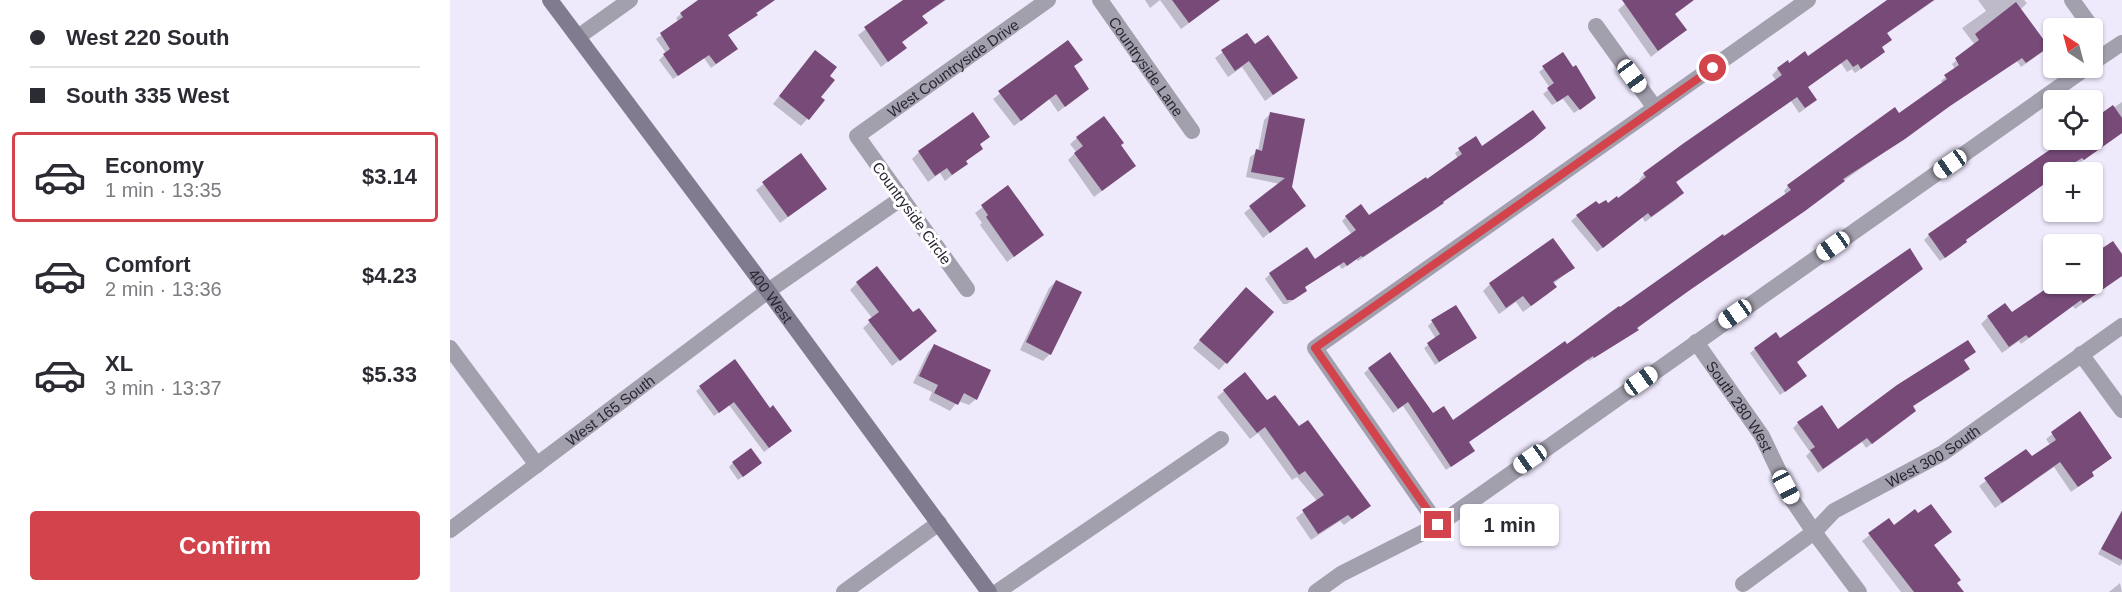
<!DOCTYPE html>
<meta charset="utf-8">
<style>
:root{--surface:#fff;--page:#f7f7f7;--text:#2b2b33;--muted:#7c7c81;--line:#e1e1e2;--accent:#d3434c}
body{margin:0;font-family:Helvetica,sans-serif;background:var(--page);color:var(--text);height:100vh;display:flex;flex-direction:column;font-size:22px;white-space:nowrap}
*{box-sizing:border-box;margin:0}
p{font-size:20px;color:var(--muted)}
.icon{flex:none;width:33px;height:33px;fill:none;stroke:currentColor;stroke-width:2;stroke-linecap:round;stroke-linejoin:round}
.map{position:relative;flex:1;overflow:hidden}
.side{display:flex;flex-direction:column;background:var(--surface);width:450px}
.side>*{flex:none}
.banner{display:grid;align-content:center;height:132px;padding:0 30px;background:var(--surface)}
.needle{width:39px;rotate:324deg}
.buttons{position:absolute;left:1593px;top:18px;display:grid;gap:12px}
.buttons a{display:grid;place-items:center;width:60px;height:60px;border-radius:6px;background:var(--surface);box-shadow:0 2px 4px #0004;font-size:30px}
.end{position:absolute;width:27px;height:27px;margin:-14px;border:8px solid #d3434c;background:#fff;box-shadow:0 0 0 3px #fff}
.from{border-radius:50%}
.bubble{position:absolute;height:42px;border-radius:6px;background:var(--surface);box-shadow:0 2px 4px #0004;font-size:20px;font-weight:800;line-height:42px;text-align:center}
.car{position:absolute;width:18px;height:36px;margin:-18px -9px;border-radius:8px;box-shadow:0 0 4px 2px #0007;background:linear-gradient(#fff 24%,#345 0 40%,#fff 0 76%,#345 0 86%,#fff 0)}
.banner b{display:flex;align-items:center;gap:21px;height:57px;font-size:22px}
.banner b+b{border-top:2px solid var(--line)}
.banner i{width:15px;height:15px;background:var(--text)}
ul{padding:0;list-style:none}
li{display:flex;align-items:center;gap:18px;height:90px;margin:0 12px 9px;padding:0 18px;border:3px solid transparent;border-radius:6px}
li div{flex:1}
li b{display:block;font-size:22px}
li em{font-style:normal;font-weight:800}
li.on{border-color:var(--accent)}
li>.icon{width:54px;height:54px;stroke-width:1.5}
.action{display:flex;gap:12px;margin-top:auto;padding:12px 30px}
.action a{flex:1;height:69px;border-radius:6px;background:var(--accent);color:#fff;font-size:24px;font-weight:800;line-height:69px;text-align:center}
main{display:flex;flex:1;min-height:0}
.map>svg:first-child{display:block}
.shadow{fill:#0003}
.building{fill:#774a78}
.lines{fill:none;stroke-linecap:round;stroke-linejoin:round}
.minor{stroke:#a3a0ae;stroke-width:16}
.tertiary{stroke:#a3a0ae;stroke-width:16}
.secondary{stroke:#807b8f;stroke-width:16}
.route{stroke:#d3434c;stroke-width:8}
.labels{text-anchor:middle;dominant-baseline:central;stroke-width:6;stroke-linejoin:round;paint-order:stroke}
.street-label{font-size:15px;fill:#2a2531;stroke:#fff}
</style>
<main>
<section class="side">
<div class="banner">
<b><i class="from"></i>West 220 South</b>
<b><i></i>South 335 West</b>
</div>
<ul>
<li class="on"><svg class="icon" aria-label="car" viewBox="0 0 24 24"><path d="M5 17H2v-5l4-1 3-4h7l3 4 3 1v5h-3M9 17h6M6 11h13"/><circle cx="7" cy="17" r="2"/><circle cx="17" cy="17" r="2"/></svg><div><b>Economy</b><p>1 min · 13:35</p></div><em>$3.14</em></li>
<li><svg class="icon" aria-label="car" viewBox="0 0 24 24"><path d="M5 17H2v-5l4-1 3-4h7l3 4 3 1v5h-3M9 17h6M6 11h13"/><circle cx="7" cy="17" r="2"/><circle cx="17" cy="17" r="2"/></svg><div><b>Comfort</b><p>2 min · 13:36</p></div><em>$4.23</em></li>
<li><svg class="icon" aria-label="car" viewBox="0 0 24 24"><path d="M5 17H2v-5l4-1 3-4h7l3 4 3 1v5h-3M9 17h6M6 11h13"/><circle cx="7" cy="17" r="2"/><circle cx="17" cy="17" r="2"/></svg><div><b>XL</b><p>3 min · 13:37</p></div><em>$5.33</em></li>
</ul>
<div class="action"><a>Confirm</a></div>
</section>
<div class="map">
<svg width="1672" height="592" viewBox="0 0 1672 592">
<rect width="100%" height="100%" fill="#efe9fc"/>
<path class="shadow" d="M252,0H324L277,36L282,53L261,68L254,58L223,79L209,60L216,53L206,39L229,22L226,18L231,14Z
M455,0H496L471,17L476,23L451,43L448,54L431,67L408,35Z
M695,0H770L731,29L710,0L700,8Z
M1179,0H1228L1233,7L1223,15L1235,30L1201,57L1168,10Z
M1441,0H1485L1436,34L1431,48L1433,52L1428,57L1405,73L1402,69L1397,72L1391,63L1356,88L1365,99L1360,105L1349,113L1341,101L1225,183L1232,193L1227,199L1195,222L1192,217L1147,252L1121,221L1127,216L1168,200L1191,183L1189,180L1194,174L1326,80L1322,75L1328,69L1358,58Z
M1528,0H1574L1577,3L1570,10L1592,52L1571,67L1567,61L1494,110L1233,294L1186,329L1182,334L1139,361L1138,360L1017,443L1023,451L996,470L953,406L943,413L914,373L919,369L983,415L1003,422L1274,238L1336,195L1334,191L1338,186L1449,115L1493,83L1491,81L1505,69L1502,64L1525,45L1512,28L1536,11Z
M796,35L804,47L846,78L815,101L792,67L778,77L765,58Z
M618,42L631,60L623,67L638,89L608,112L599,99L564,126L543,99Z
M1112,54L1140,102L1124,113L1113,99L1102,105L1093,94L1100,88L1089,72Z
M359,59L369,98L373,101L351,126L323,104Z
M1672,102V133L1628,164L1626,161L1610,172H1604V177L1515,240L1511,247L1490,261L1474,240L1479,235L1618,140H1642V122Z
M820,114L840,187L854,206L813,238L794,213L830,184L796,177L800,157L808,151L814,120Z
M538,137L529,145L531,148L515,162L516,164L495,181L490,173L478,182L462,159L469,152Z
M627,138L669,146L684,166L644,197L618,160L626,152L620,144Z
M1025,138L992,203L987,208L908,261L906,259L892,269L889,265L853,288L851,295L837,304H833L815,279L820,274L857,249L865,262L902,235L892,221L896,217H919L1008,159L1005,153Z
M350,155L368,195L330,223L306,190Z
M558,187L592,235L557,262L530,225L532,223L525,213Z
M1672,257V276L1625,309L1623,306L1571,344L1569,341L1552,353L1531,324L1538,317L1562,314L1606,284H1642Z
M1123,268L1103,284L1105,287L1098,294L1073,312L1066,302L1049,314L1033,291L1040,284Z
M606,281L600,354L593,361L570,350L599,288Z
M407,283L463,315L485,331L442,366L413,328L423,319L400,290Z
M789,296L822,312L769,370L743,348Z
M982,322L1025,338L985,365L974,348L986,339L978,326Z
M485,345L526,399L519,405L508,401L500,411L479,400L482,392L463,383L478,352Z
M1305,349L1346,363L1356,376L1330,395L1300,353Z
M1524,352L1513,361L1518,369L1513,374L1462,407L1459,416L1416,448L1412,442L1368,473L1356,456L1360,452L1343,428L1348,423L1388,431Z
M285,361L336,435L314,452L279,405L264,416L246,391Z
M774,391L817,402L849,428L919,506L894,525L890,521L861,540L846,518L867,501L847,477L842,480L808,433L800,439L767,397Z
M1629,413L1661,458L1641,473L1642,475L1636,481L1621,492L1604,467L1545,508L1529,486L1576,451L1581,458L1600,445L1596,439Z
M283,463L305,467L288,480L279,467Z
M1672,510V563L1670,566L1648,554Z
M1439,520L1444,527L1500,532L1483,546L1512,592H1451L1412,541Z
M1670,583L1672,592H1659Z"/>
<path class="building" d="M248,0H325L306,13L308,15L278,35L288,49L266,64L259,55L228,76L213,54L220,49L210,33L233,17L230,13Z
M453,0H495L472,16L478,23L452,42L457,48L438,62L414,27Z
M722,0H770L739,23Z
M1172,0H1244L1225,14L1237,30L1208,51Z
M1437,0H1484L1437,33L1442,40L1432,47L1435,52L1411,69L1408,64L1403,67L1397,59L1358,87L1367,100L1355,108L1347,97L1288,138L1226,182L1234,193L1201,217L1198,213L1153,248L1126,215L1146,201L1149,204L1156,200L1158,203L1167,196L1168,198L1196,177L1193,173L1234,143L1332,75L1327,68L1338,60L1339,63L1355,51L1358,56Z
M1566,2L1599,47L1576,63L1572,58L1500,106L1455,139L1393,179L1395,181L1355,211L1240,290L1187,328L1189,330L1144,358L1143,356L1019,442L1025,451L1001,467L958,402L948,409L918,368L940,352L983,413L994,406L1003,420L1115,341L1117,344L1169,306L1170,307L1273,234L1274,236L1341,190L1337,185L1445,107L1449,113L1497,79L1494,75L1509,65L1505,58L1529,40L1525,34Z
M797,33L805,44L818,35L848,78L823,95L799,61L785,71L771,50Z
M618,40L633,60L624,66L639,89L615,107L606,94L571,121L548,91Z
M365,50L387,67L380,76L385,80L371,97L375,100L359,120L329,96Z
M1113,52L1123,67L1126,65L1146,98L1130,110L1118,95L1107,102L1097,88L1104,83L1092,66Z
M1663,105L1672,118V133L1634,160L1632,158L1610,172H1604V177L1516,240L1517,242L1495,258L1478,234L1614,140H1642V120Z
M1083,110L1096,128L1083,139L993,202L994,203L913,257L911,256L897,266L894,262L855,287L857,291L843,300H837L819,273L857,247L865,259L906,230L895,216L911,204L919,215L976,177L977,179L1012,154L1008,148L1026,136L1032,146Z
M523,112L540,137L530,144L533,149L516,161L518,164L502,175L497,168L485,176L468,151Z
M820,112L855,119L842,187L856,206L820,233L799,206L835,178L801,172L806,149L812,151Z
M654,116L674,143L671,145L686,166L652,191L624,153L633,146L626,137Z
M351,153L377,189L338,217L312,182Z
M558,185L594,235L564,257L536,217L538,215L531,205Z
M1103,238L1125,268L1103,282L1107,287L1081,306L1073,296L1056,308L1039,283Z
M1663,241L1672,254V276L1633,303L1631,300L1579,338L1576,335L1559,347L1537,316L1555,303L1562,312L1603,284H1642V255Z
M1460,248L1473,269L1347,362L1357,376L1335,392L1304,348L1326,332L1330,338Z
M427,266L463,312L469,308L487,331L450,361L418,320L429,312L406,282Z
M606,280L632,292L601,355L576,342Z
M796,287L824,312L777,364L749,340Z
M1006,305L1027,338L989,362L977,343L990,334L981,320Z
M1518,340L1526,352L1514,360L1520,369L1463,406L1466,411L1422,444L1417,438L1373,469L1360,450L1365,447L1347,422L1372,405L1388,429L1447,385Z
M484,344L541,370L527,400L514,393L508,405L484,393L488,385L469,376Z
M285,359L320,408L323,405L342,431L319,448L284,402L269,413L249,386Z
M795,372L817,400L825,395L849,426L858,420L921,506L902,519L898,515L868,534L852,510L874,495L855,471L849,475L815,427L807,433L773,390Z
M1630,411L1662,458L1642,472L1644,476L1628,487L1610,462L1552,503L1534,478L1576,449L1582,456L1606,440L1601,432Z
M301,448L312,463L293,477L282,462Z
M1481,504L1502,532L1484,545L1511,580L1507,583L1514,592H1464L1418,533L1439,518L1444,525L1465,509L1468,513Z
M1672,511V560L1651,549Z"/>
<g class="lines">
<g class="minor">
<path id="s1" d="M650,0L742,131"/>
<path d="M1622,0L1642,28"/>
<path d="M1146,26L1205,108"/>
<path d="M128,37L180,0"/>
<path d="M1642,63L1672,43"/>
<path id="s2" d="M517,289L407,136L598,0"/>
<path d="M318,291L452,198"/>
<path id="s3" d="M1246,342L1312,436L1343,501L1364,532L1409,592"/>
<path d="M0,348L87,465"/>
<path d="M1631,354L1672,410"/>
<path d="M988,525L865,348L1358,0"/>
<path id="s4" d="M1293,584L1364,532L1384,511L1493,453L1672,326"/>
<path d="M394,592L489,523"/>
<path d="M547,592L771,439"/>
<path d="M866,592L891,574L988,525L1636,68"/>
</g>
<path class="tertiary" id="s5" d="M0,530L318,291"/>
<path class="secondary" id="s6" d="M100,0L318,291L539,592"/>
</g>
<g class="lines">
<path class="route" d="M988,525L865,348L1263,68"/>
</g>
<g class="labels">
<g class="street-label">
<text stroke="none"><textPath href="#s1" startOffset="81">Countryside Lane</textPath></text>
<text stroke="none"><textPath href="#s2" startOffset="306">West Countryside Drive</textPath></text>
<text transform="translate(462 213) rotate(54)">Countryside Circle</text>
<text stroke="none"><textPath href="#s6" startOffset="369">400 West</textPath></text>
<text stroke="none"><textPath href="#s3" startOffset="78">South 280 West</textPath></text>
<text stroke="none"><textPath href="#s5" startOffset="200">West 165 South</textPath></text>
<text stroke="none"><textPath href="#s4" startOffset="230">West 300 South</textPath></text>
</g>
</g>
</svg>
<div class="buttons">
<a><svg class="needle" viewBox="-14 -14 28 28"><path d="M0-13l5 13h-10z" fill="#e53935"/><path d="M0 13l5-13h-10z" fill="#7c7c81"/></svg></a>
<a><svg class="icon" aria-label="locate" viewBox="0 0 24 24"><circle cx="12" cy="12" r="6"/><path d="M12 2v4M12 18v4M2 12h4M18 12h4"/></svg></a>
<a>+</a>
<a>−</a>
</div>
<i class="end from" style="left:1263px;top:68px"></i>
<i class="end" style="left:988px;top:525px"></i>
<div class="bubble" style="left:1010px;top:504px;width:99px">1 min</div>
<i class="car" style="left:1182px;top:76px;rotate:144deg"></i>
<i class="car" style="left:1500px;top:164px;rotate:235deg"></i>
<i class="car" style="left:1383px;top:246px;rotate:235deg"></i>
<i class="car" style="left:1285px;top:314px;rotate:235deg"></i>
<i class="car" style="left:1191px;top:381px;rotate:55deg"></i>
<i class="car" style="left:1080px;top:459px;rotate:235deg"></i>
<i class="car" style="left:1336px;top:487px;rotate:152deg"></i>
</div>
</main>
